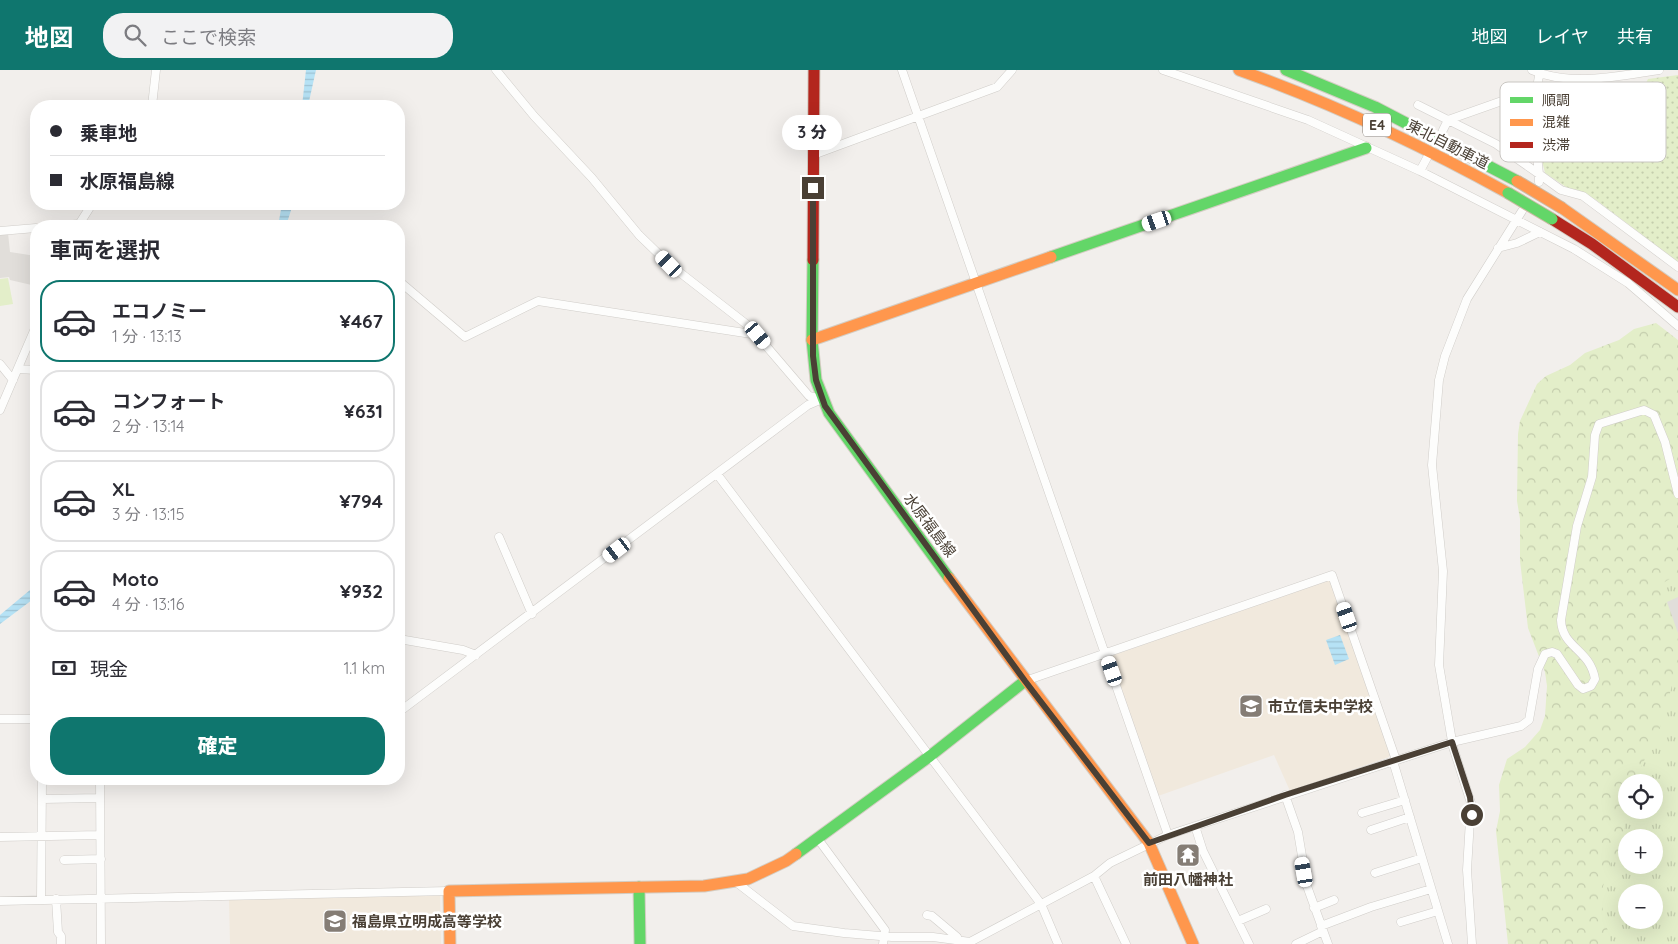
<!DOCTYPE html>
<html lang="ja">
<meta charset="utf-8">
<style>
:root{--surface:#fff;--page:#f2f2f3;--text:#2b2b33;--muted:#7c7c81;--line:#e1e1e2;--accent:#0f766e}
body{margin:0;font-family:Quicksand,"Noto Sans JP",sans-serif;background:var(--page);color:var(--text);height:100vh;display:flex;flex-direction:column;font-size:19px;white-space:nowrap}
*{box-sizing:border-box;margin:0}
p{font-size:16px;color:var(--muted)}
.icon{flex:none;width:28px;height:28px;fill:none;stroke:currentColor;stroke-width:2;stroke-linecap:round;stroke-linejoin:round}
.map{position:relative;flex:1;overflow:hidden}
.details{position:absolute;left:30px;top:150px;width:375px;height:565px;display:flex;flex-direction:column;background:var(--surface);border-radius:20px;box-shadow:0 5px 20px #0002}
.details>*{flex:none}
.hud{position:absolute;left:30px;top:30px;width:375px;height:110px;border-radius:20px;box-shadow:0 5px 20px #0002;display:grid;align-content:center;height:110px;padding:0 20px;background:var(--surface)}
.fabs{position:absolute;left:1618px;top:704px;display:grid;gap:10px}
.fabs a{display:grid;place-items:center;width:45px;height:45px;border-radius:50%;background:var(--surface);box-shadow:0 5px 20px #0002;font-size:25px}
.end{position:absolute;width:22px;height:22px;margin:-11px;border:6px solid #4a4035;background:#fff;box-shadow:0 0 0 2px #fff}
.from{border-radius:50%}
.bubble{position:absolute;height:35px;border-radius:18px;background:var(--surface);box-shadow:0 5px 20px #0002;font-size:16px;font-weight:800;line-height:35px;text-align:center}
.car{position:absolute;width:15px;height:30px;margin:-15px -8px;border-radius:6px;box-shadow:0 0 4px 1px #0007;background:linear-gradient(#fff 24%,#345 0 40%,#fff 0 76%,#345 0 86%,#fff 0)}
.hud b{display:flex;align-items:center;gap:18px;height:48px;font-size:19px}
.hud b+b{border-top:1px solid var(--line)}
.hud i{width:12px;height:12px;background:var(--text)}
ul{padding:0;list-style:none}
li{display:flex;align-items:center;gap:15px;height:82px;margin:0 10px 8px;padding:0 10px;border:2px solid var(--line);border-radius:20px}
li div{flex:1}
li b{display:block;font-size:19px}
li em{font-style:normal;font-weight:800}
li.on{border-color:var(--accent)}
li>.icon{width:45px;height:45px;stroke-width:1.5}
h2{padding:0 20px;font-size:22px;line-height:60px}
.pay{display:flex;align-items:center;gap:12px;height:55px;padding:0 20px;font-size:19px}
.pay p{margin-inline-start:auto}
.action{display:flex;gap:10px;margin-top:auto;padding:10px 20px}
.action a{flex:1;height:58px;border-radius:20px;background:var(--accent);color:#fff;font-size:20px;font-weight:800;line-height:58px;text-align:center}
header{display:flex;align-items:center;gap:30px;box-sizing:border-box;height:70px;padding:0 25px;background:var(--accent);color:#fff}
header strong{font-size:24px}
nav{display:flex;gap:28px;margin-inline-start:auto;font-size:18px}
.search{width:350px;height:45px;background:var(--page);display:flex;align-items:center;gap:12px;box-sizing:border-box;padding:0 18px;border-radius:20px;color:var(--muted);font-size:19px}
.map>svg:first-child{display:block}
.education{fill:#f1e9dd}
.grass{fill:url(#grass-dots)}
.forest{fill:url(#forest-crowns);fill-rule:evenodd}
.park{fill:url(#park-tufts);fill-rule:evenodd}
.garden{fill:#e3eec9}
.parking{fill:#e1deda}
.water{fill:url(#water-rules)}
.lines{fill:none;stroke-linecap:round;stroke-linejoin:round}
.street-casing{stroke:#d0cdc9;stroke-width:9}
.fast-casing{stroke:#d4cdc3;stroke-width:13}
.slow-casing{stroke:#d4cdc3;stroke-width:13}
.jam-casing{stroke:#d4cdc3;stroke-width:13}
.street{stroke:#fdfdfc;stroke-width:8}
.fast{stroke:#63d668;stroke-width:11}
.slow{stroke:#ff974d;stroke-width:11}
.jam{stroke:#b3261e;stroke-width:11}
.fast-bridge-casing{stroke:#cdbaa4;stroke-width:13;stroke-linecap:butt}
.slow-bridge-casing{stroke:#cdbaa4;stroke-width:13;stroke-linecap:butt}
.fast-bridge{stroke:#63d668;stroke-width:11}
.slow-bridge{stroke:#ff974d;stroke-width:11}
.route{stroke:#4a4035;stroke-width:6}
.labels{text-anchor:middle;dominant-baseline:central;stroke-width:5;stroke-linejoin:round;paint-order:stroke}
.shield{fill:#fff;stroke:#807972;stroke-width:1}
.shield-label{font-size:14px;font-weight:bold;fill:#4a4035}
.street-label{font-size:15px;fill:#4a4035;stroke:#fff}
.poi-label{font-size:15px;font-weight:bold;fill:#4a4035;stroke:#fff;text-anchor:start}
.key{fill:#fff;stroke:#c9c6c2;stroke-width:1}
.key-label{font-size:14px;fill:#4a4035}
</style>
<header>
<strong>地図</strong>
<div class="search"><svg class="icon" aria-label="search" viewBox="0 0 24 24"><circle cx="10" cy="10" r="6"/><path d="M15 15l6 6"/></svg>ここで検索</div>
<nav><a>地図</a><a>レイヤ</a><a>共有</a></nav>
</header>
<div class="map">
<svg width="1678" height="874" viewBox="0 0 1678 874">
<defs>
<pattern id="grass-dots" width="8" height="8" patternUnits="userSpaceOnUse" patternTransform="scale(1.25)"><rect width="8" height="8" fill="#e3eec9"/><path d="M2 2h.1M6 6h.1" fill="none" stroke="#c4cdad" stroke-width="1.8" stroke-linecap="round"/></pattern>
<pattern id="forest-crowns" width="20" height="18" patternUnits="userSpaceOnUse" patternTransform="scale(1.25)"><rect width="20" height="18" fill="#e3eec9"/><path d="M2 6a3 3 0 1 1 6 0M12 15a3 3 0 1 1 6 0" fill="none" stroke="#c4cdad"/></pattern>
<pattern id="park-tufts" width="24" height="20" patternUnits="userSpaceOnUse" patternTransform="scale(1.25)"><rect width="24" height="20" fill="#e3eec9"/><path d="M3 7l-1-3M5 7V3M7 7l1-3M15 17l-1-3M17 17v-4M19 17l1-3" fill="none" stroke="#c4cdad"/></pattern>
<pattern id="water-rules" width="6" height="5" patternUnits="userSpaceOnUse" patternTransform="scale(1.25)"><rect width="6" height="5" fill="#b6e2f5"/><path d="M0 2.5h6" fill="none" stroke="#9ec3d3"/></pattern>
</defs>
<rect width="100%" height="100%" fill="#f2efec"/>
<path class="education" d="M1325,510L1331,511L1391,683L1389,687L1290,721L1274,685L1158,726L1111,590L1114,585Z
M440,823L441,874H230L229,829Z"/>
<path class="grass" d="M1678,5V192L1596,130L1578,120L1569,119L1545,103L1540,82L1561,78V72L1634,62L1631,43L1648,9Z"/>
<path class="forest" d="M1656,253L1678,270V874H1508L1496,761L1500,741L1499,715L1507,689L1525,677L1540,660L1545,646L1547,616L1545,602L1528,558L1520,491V449L1517,431L1518,364L1520,351L1537,314L1546,306L1570,295L1585,283L1619,270L1634,259ZM1626,712H1654V740H1626ZM1626,768H1654V795H1626ZM1626,822H1654V850H1626Z"/>
<path class="park" d="M1678,504V571L1662,519L1663,513Z
M1678,591V874H1611L1603,842L1601,825L1607,800L1623,774L1626,729V740H1654V712H1634L1663,651ZM1626,768H1654V795H1626ZM1626,822H1654V850H1626Z"/>
<path class="garden" d="M8,208L13,234L0,236V209Z"/>
<path class="parking" d="M8,163L10,182L36,186V216L10,210L9,207L0,208V164Z
M1678,527V563L1667,532Z"/>
<path class="water" d="M306,0H316L308,36H302Z
M282,134H293L286,156H278Z
M36,515V527L0,554V545Z
M1340,565L1349,589L1335,595L1326,570Z"/>
<g class="lines">
<g class="street-casing">
<path id="street" d="M496,0L534,46L592,108L639,165L669,194L750,257L809,326L822,329
M902,0L1168,765
M1163,0L1308,50L1420,101L1574,179L1628,213L1678,256
M1532,0C1571,17 1618,6 1659,0
M1540,0C1533,35 1535,69 1539,104L1561,120L1583,126L1678,197
M1418,35L1496,74L1539,104V112
M152,36L156,0
M1590,43L1595,9
M1443,60L1448,50L1536,19
M813,85L997,17L1012,0
M1420,101L1428,86
M54,156L79,154L94,156
M78,156L92,134
M0,161L36,158
M1498,178L1517,173L1540,162
M399,211L465,267L538,231L758,265
M0,294L13,310
M18,299L36,300
M0,340L36,256
M717,404L1041,834L1058,874
M499,467L532,544
M399,569L463,580L476,585
M1025,611L1332,505L1396,690
M399,642L808,335L822,329
M0,649H36
M1393,691L1448,874
M100,709L101,874
M1285,725L1298,762L1307,816L1328,874
M42,729L100,728
M1362,743L1405,730
M1195,756L1203,781L1249,874
M1371,760L1410,747
M0,767L100,765
M818,769L885,860L883,874
M64,790L101,789
M1375,803L1422,788
M1094,806L1126,874
M736,812L793,856L844,863L892,867H933L970,872L1094,806L1110,793L1168,765L1452,672L1521,656L1529,650L1538,599L1545,584L1552,582L1557,584L1578,615L1583,619L1591,616L1595,609C1590,579 1562,578 1561,550L1577,456L1592,407L1595,365L1599,354L1644,340L1654,345L1665,372L1678,424
M41,829L42,712
M56,829L58,862L61,866V874
M0,831L449,821
M1314,838L1334,830
M927,845L932,846L957,867
M1238,851L1266,839
M1401,852L1438,841
M1321,856L1371,837L1431,819
M1296,874L1323,861
M1472,874L1467,800L1471,733L1453,677L1439,595L1443,501L1432,395L1439,310L1445,286L1467,229L1522,141"/>
</g>
<g class="fast-casing">
<path id="fast" d="M1286,0L1375,37L1517,111
M1051,187L1366,78
M813,190L812,270L816,310L829,343L949,508
M796,784L930,686L1025,611
M639,817L640,874"/>
</g>
<g class="slow-casing">
<path id="slow" d="M1239,0C1332,33 1421,75 1508,123
M1562,138L1678,220
M812,270L1051,187
M949,508L1149,773L1193,874
M450,874L449,821L704,816L748,809L786,791L796,784"/>
</g>
<g class="jam-casing">
<path id="jam" d="M1552,149L1592,174L1678,237
M813,190L814,0"/>
</g>
<use href="#street" class="street"/>
<use href="#fast" class="fast"/>
<use href="#slow" class="slow"/>
<use href="#jam" class="jam"/>
<g class="fast-bridge-casing">
<path id="fast-bridge" d="M1508,123L1552,149"/>
</g>
<g class="slow-bridge-casing">
<path id="slow-bridge" d="M1517,111L1562,138"/>
</g>
<use href="#fast-bridge" class="fast-bridge"/>
<use href="#slow-bridge" class="slow-bridge"/>
</g>
<g class="lines">
<path class="route" d="M813,118V286L816,310L825,336L1025,611L1149,773L1285,725L1452,672L1470,727L1472,745"/>
</g>
<defs>
<g id="school-square" transform="scale(1.25)"><rect x="-9" y="-9" width="18" height="18" rx="4" fill="#857d75" stroke="#fff"/><path d="M0-5L7-2L0 1L-7-2ZM-4 1L0 2.5L4 1V4Q0 6-4 4Z" fill="#fff"/></g>
<g id="temple-square" transform="scale(1.25)"><rect x="-9" y="-9" width="18" height="18" rx="4" fill="#857d75" stroke="#fff"/><path d="M0-6L5-2H3V0L6.5 2.5H4V6H1.5V3h-3V6H-4V2.5H-6.5L-3 0V-2H-5Z" fill="#fff"/></g>
</defs>
<g fill-rule="evenodd">
<use href="#school-square" x="1251" y="636"/>
<use href="#temple-square" x="1188" y="785"/>
<use href="#school-square" x="335" y="851"/>
</g>
<g class="labels">
<rect class="shield" x="1363" y="43.5" width="28" height="23" rx="4"/>
<g class="shield-label">
<text x="1377" y="55">E4</text>
</g>
<g class="street-label">
<text transform="translate(1448 74) rotate(27)">東北自動車道</text>
<text transform="translate(930 455) rotate(53)">水原福島線</text>
</g>
<g class="poi-label">
<text x="1268" y="636">市立信夫中学校</text>
<text x="1188" y="809" text-anchor="middle">前田八幡神社</text>
<text x="352" y="851">福島県立明成高等学校</text>
</g>
</g>
<rect x="1500" y="12" width="166" height="80" rx="8" class="key"/>
<rect x="1510" y="27" width="23" height="6" fill="#63d668"/>
<rect x="1510" y="49" width="23" height="7" fill="#ff974d"/>
<rect x="1510" y="72" width="23" height="6" fill="#b3261e"/>
<g class="key-label">
<text x="1542" y="35">順調</text>
<text x="1542" y="57">混雑</text>
<text x="1542" y="80">渋滞</text>
</g>
</svg>
<div class="fabs">
<a><svg class="icon" aria-label="locate" viewBox="0 0 24 24"><circle cx="12" cy="12" r="6"/><path d="M12 2v4M12 18v4M2 12h4M18 12h4"/></svg></a>
<a>+</a>
<a>−</a>
</div>
<i class="end from" style="left:1472px;top:745px"></i>
<i class="end" style="left:813px;top:118px"></i>
<div class="bubble" style="left:782px;top:45px;width:60px">3 分</div>
<i class="car" style="left:1157px;top:151px;rotate:251deg"></i>
<i class="car" style="left:669px;top:194px;rotate:316deg"></i>
<i class="car" style="left:758px;top:265px;rotate:140deg"></i>
<i class="car" style="left:617px;top:480px;rotate:233deg"></i>
<i class="car" style="left:1347px;top:547px;rotate:341deg"></i>
<i class="car" style="left:1112px;top:601px;rotate:341deg"></i>
<i class="car" style="left:1304px;top:802px;rotate:350deg"></i>
<div class="hud">
<b><i class="from"></i>乗車地</b>
<b><i></i>水原福島線</b>
</div>
<section class="details">
<h2>車両を選択</h2>
<ul>
<li class="on"><svg class="icon" aria-label="car" viewBox="0 0 24 24"><path d="M5 17H2v-5l4-1 3-4h7l3 4 3 1v5h-3M9 17h6M6 11h13"/><circle cx="7" cy="17" r="2"/><circle cx="17" cy="17" r="2"/></svg><div><b>エコノミー</b><p>1 分 · 13:13</p></div><em>¥467</em></li>
<li><svg class="icon" aria-label="car" viewBox="0 0 24 24"><path d="M5 17H2v-5l4-1 3-4h7l3 4 3 1v5h-3M9 17h6M6 11h13"/><circle cx="7" cy="17" r="2"/><circle cx="17" cy="17" r="2"/></svg><div><b>コンフォート</b><p>2 分 · 13:14</p></div><em>¥631</em></li>
<li><svg class="icon" aria-label="car" viewBox="0 0 24 24"><path d="M5 17H2v-5l4-1 3-4h7l3 4 3 1v5h-3M9 17h6M6 11h13"/><circle cx="7" cy="17" r="2"/><circle cx="17" cy="17" r="2"/></svg><div><b>XL</b><p>3 分 · 13:15</p></div><em>¥794</em></li>
<li><svg class="icon" aria-label="car" viewBox="0 0 24 24"><path d="M5 17H2v-5l4-1 3-4h7l3 4 3 1v5h-3M9 17h6M6 11h13"/><circle cx="7" cy="17" r="2"/><circle cx="17" cy="17" r="2"/></svg><div><b>Moto</b><p>4 分 · 13:16</p></div><em>¥932</em></li>
</ul>
<div class="pay"><svg class="icon" aria-label="cash" viewBox="0 0 24 24"><path d="M3 7h18v10H3z"/><circle cx="12" cy="12" r="2"/></svg>現金<p>1.1 km</p></div>
<div class="action"><a>確定</a></div>
</section>
</div>
